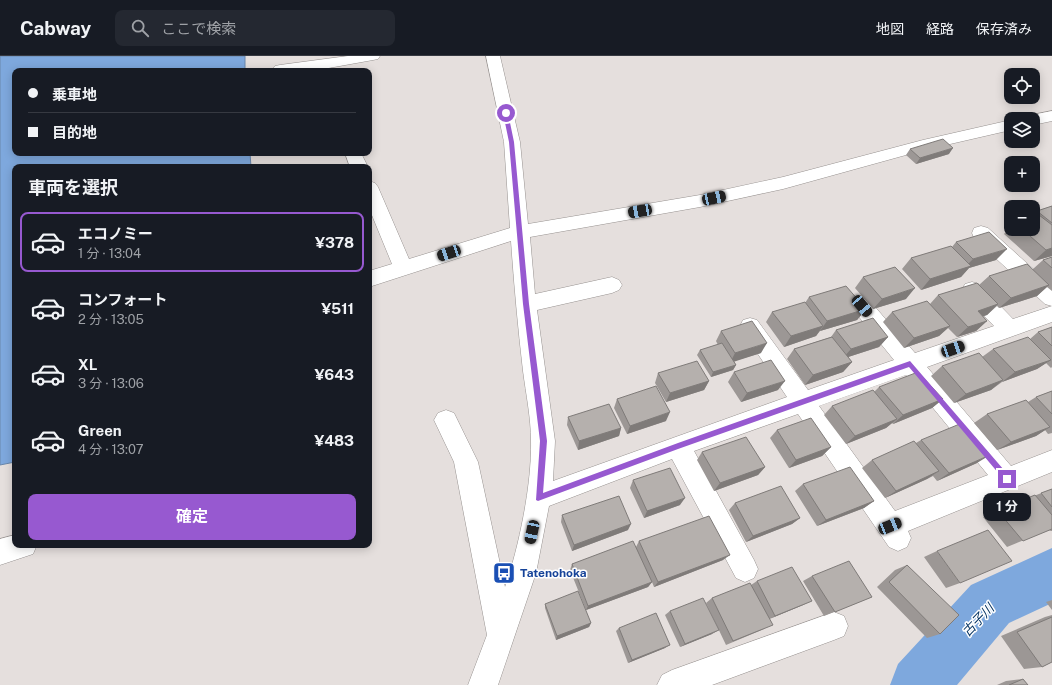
<!DOCTYPE html>
<html lang="ja">
<meta charset="utf-8">
<style>
:root{--surface:#171b24;--page:#242831;--text:#f1f3f6;--muted:#9ea1a6;--line:#363941;--accent:#9759d0}
body{margin:0;font-family:"Public Sans","Noto Sans JP",sans-serif;background:var(--page);color:var(--text);height:100vh;display:flex;flex-direction:column;font-size:15px;white-space:nowrap}
*{box-sizing:border-box;margin:0}
p{font-size:13px;color:var(--muted)}
.icon{flex:none;width:22px;height:22px;fill:none;stroke:currentColor;stroke-width:2;stroke-linecap:round;stroke-linejoin:round}
.map{position:relative;flex:1;overflow:hidden}
.side{position:absolute;left:12px;top:108px;width:360px;height:384px;display:flex;flex-direction:column;background:var(--surface);border-radius:8px;box-shadow:0 2px 10px #0003}
.side>*{flex:none}
.guide{position:absolute;left:12px;top:12px;width:360px;height:88px;border-radius:8px;box-shadow:0 2px 10px #0003;display:grid;align-content:center;height:88px;padding:0 16px;background:var(--surface)}
.tools{position:absolute;left:1004px;top:12px;display:grid;gap:8px}
.tools a{display:grid;place-items:center;width:36px;height:36px;border-radius:8px;background:var(--surface);box-shadow:0 2px 10px #0003;font-size:20px}
.end{position:absolute;width:18px;height:18px;margin:-9px;border:5px solid #9759d0;background:#fff;box-shadow:0 0 0 2px #fff}
.from{border-radius:50%}
.bubble{position:absolute;height:28px;border-radius:8px;background:var(--surface);box-shadow:0 2px 10px #0003;font-size:13px;font-weight:700;line-height:28px;text-align:center}
.car{position:absolute;width:12px;height:24px;margin:-12px -6px;border-radius:5px;box-shadow:0 0 3px 1px #0007;background:linear-gradient(#222 24%,#8ab4d8 0 40%,#222 0 76%,#8ab4d8 0 86%,#222 0)}
.guide b{display:flex;align-items:center;gap:14px;height:38px;font-size:15px}
.guide b+b{border-top:1px solid var(--line)}
.guide i{width:10px;height:10px;background:var(--text)}
ul{padding:0;list-style:none}
li{display:flex;align-items:center;gap:12px;height:60px;margin:0 8px 6px;padding:0 8px;border:2px solid transparent;border-radius:8px}
li div{flex:1}
li b{display:block;font-size:15px}
li em{font-style:normal;font-weight:700}
li.active{border-color:var(--accent)}
li>.icon{width:36px;height:36px;stroke-width:1.5}
h2{padding:0 16px;font-size:18px;line-height:48px}
.action{display:flex;gap:8px;margin-top:auto;padding:8px 16px}
.action a{flex:1;height:46px;border-radius:8px;background:var(--accent);color:#fff;font-size:16px;font-weight:700;line-height:46px;text-align:center}
header{display:flex;align-items:center;gap:24px;box-sizing:border-box;height:56px;padding:0 20px;background:var(--surface);border-bottom:1px solid var(--line)}
header strong{font-size:19px}
nav{display:flex;gap:22px;margin-inline-start:auto;font-size:14px}
.search{width:280px;height:36px;background:var(--page);display:flex;align-items:center;gap:10px;box-sizing:border-box;padding:0 14px;border-radius:8px;color:var(--muted);font-size:15px}
.map>svg:first-child{display:block}
.water{fill:#7ea8dd;stroke:#6a87ac}
.lines{fill:none;stroke-linecap:round;stroke-linejoin:round}
.river{fill:#7ea8dd;fill-rule:evenodd}
.minor-casing{stroke:#979290;stroke-width:1}
.minor{fill:#fff;fill-rule:evenodd}
.wall{fill:#9c9795}
.shaded-wall{fill:#7f7b79}
.building{fill:#b5b0ad;stroke:#7f7b79}
.route{fill:#9759d0}
.labels{text-anchor:middle;dominant-baseline:central;stroke-width:3;stroke-linejoin:round;paint-order:stroke}
.near-transit-label{font-size:12px;font-weight:bold;fill:#164399;stroke:#fff;text-anchor:start}
.near-water-label{font-size:13px;font-style:italic;fill:#063463;stroke:#fff}
</style>
<header>
<strong>Cabway</strong>
<div class="search"><svg class="icon" aria-label="search" viewBox="0 0 24 24"><circle cx="10" cy="10" r="6"/><path d="M15 15l6 6"/></svg>ここで検索</div>
<nav><a>地図</a><a>経路</a><a>保存済み</a></nav>
</header>
<div class="map">
<svg width="1052" height="629" viewBox="0 0 1052 629">
<rect width="100%" height="100%" fill="#e5dfdd"/>
<path class="water" d="M0,0H245V15H15V97H250L251,111H15V406L0,409Z"/>
<g class="lines">
<path class="river" d="M1052,492V547L1009,567L957,629H890L898,608L971,529Z"/>
<g class="minor-casing">
<path id="minor" d="M348,0H380L378,3L373,4L323,13L274,15L273,13L275,10L280,9Z
M486,0H500L520,86L528,168L700,139L783,121L923,84L1011,64V74L924,94L783,133L700,151L530,181L535,238L612,221L619,224L622,229L619,234L612,237L537,254L555,385L553,425L787,341L743,276L740,270L743,264L750,262L757,264L808,334L894,304L855,256L852,250L855,244L862,242L869,244L915,297L994,270L965,240L962,234L965,228L972,226L979,228L1013,263L1052,250L1045,248L974,182L972,177L974,172L981,170L988,172L1052,230V266L927,311L1011,410L1052,394V416L908,475L911,482L907,491L898,495L889,491L798,358L694,395L754,504L758,513L754,522L745,526L736,522L672,403L549,450L536,517L498,629H468L487,579L454,406L434,364L438,357L446,354L454,357L478,406L505,531C519,491 532,428 531,385C531,362 526,338 523,315C518,272 514,229 511,185L369,231V215L392,208L369,152V125L375,127L378,131L409,203L510,172L504,86ZM906,319L988,419L895,455L819,350Z
M1052,55V65L1033,69V63H1026L1027,60Z
M345,97H361L368,111H350Z
M15,479V489H37L33,498L0,509V483Z
M834,556L844,560L848,570L844,580L834,584L712,629H657L662,619L672,614Z"/>
</g>
<use href="#minor" class="minor"/>
</g>
<path class="wall" d="M910,93L949,98L916,108L906,99Z
M1052,150V200L1034,205L1004,178L1011,170V173H1033V159L1037,155Z
M956,186L996,204L969,212L961,221L921,234L902,213L911,202L952,191Z
M1052,201V235L1047,231L1037,240L999,252L997,250L987,259L983,260L987,265L976,275L957,281L948,272L939,280L904,292L883,266L892,256L930,248L938,239L979,229L989,220L1033,213L1043,204Z
M863,221L906,243L873,253L855,232Z
M809,241L866,253L857,264L820,275L816,280L784,291L766,266L772,256L805,247Z
M1052,271V311L1051,312L1046,307L1037,313L1002,326L991,334L954,347L931,320L942,310L982,301L993,293L1030,283L1038,276Z
M836,274L888,281L879,291L848,301L852,306L843,316L805,329L787,303L794,293L831,281Z
M721,275L761,297L734,305L736,309L733,314L711,321L697,299L700,294L718,289L716,285Z
M734,316L778,334L741,346L728,326Z
M658,317L709,325L704,334L666,346L655,327Z
M879,331L943,343L932,352L893,368L892,367L886,372L846,388L824,359L832,350L874,336Z
M1052,335V377L1048,378L1045,374L1036,380L997,394L974,367L987,358L1028,346L1036,341Z
M617,343L666,365L627,378L614,352Z
M568,361L621,372L619,380L578,394L567,369Z
M777,374L831,391L822,400L789,412L770,382Z
M921,384L977,407L937,425L933,420L927,423L885,442L862,412L872,404L916,387Z
M702,396L765,411L758,419L714,435L697,404Z
M633,424L680,449L644,462L630,432Z
M803,428L874,445L864,452L817,470L795,435Z
M1052,433V475H1051L1049,474L1007,491L983,461L997,454Z
M735,447L800,462L792,468L746,486L729,454Z
M562,459L628,474L572,495L561,466Z
M639,485L723,504L654,531L652,526L648,531L586,554L570,514L572,508L636,491Z
M937,495L960,527L946,532L924,501Z
M907,509L940,578L927,582L877,531L895,514Z
M812,520L872,541L824,560L803,525Z
M757,525L803,549L769,563L764,573L726,589L706,547L712,542L751,529Z
M1052,544V554L1046,546Z
M545,548L591,567L589,571L556,584L545,552Z
M670,555L712,578L680,591L665,559Z
M1052,559V606L1042,611L1024,613L1001,580L1045,561Z
M619,572L665,592L628,607L616,575Z
M1023,623L1028,629H997L1006,625Z"/>
<path class="shaded-wall" d="M953,92L949,98L916,108L920,102Z
M1052,192V200L1034,205L1046,194Z
M1007,193L996,204L969,212L961,221L921,234L930,223L964,212L973,203Z
M1049,229L1037,240L999,252L1011,242Z
M915,232L906,243L873,253L882,243Z
M998,248L987,259L967,266L978,255Z
M866,253L857,264L820,275L827,265Z
M987,265L976,275L957,281L968,271Z
M823,270L816,280L784,291L791,280Z
M950,270L939,280L904,292L914,282Z
M888,281L879,291L842,303L851,293Z
M767,287L761,297L730,307L735,297Z
M1051,304L1037,313L1002,326L1015,316Z
M852,306L843,316L805,329L813,319Z
M736,309L733,314L711,321L713,316Z
M1003,324L991,334L954,347L966,338Z
M709,325L704,334L666,346L670,337Z
M785,325L778,334L741,346L747,337Z
M943,343L932,352L893,368L903,359Z
M670,356L666,365L627,378L630,370Z
M897,363L886,372L846,388L855,380Z
M1050,371L1036,380L997,394L1011,386Z
M621,372L619,380L578,394L579,385Z
M831,391L822,400L789,412L796,404Z
M990,399L977,407L937,425L949,417Z
M765,411L758,419L714,435L720,427Z
M939,415L927,423L885,442L896,435Z
M685,442L680,449L644,462L647,455Z
M874,445L864,452L817,470L826,464Z
M800,462L792,468L746,486L753,480Z
M631,468L628,474L572,495L574,489Z
M730,499L723,504L654,531L658,526Z
M652,526L648,531L586,554L588,550Z
M812,545L803,549L767,564L775,560Z
M591,567L589,571L556,584L557,580Z
M719,574L712,578L680,591L685,588Z
M670,589L665,592L628,607L632,604Z"/>
<path class="building" d="M943,83L953,92L920,102L910,93Z
M1052,150V167L1037,155Z
M1039,159L1052,169V192L1046,194L1022,173H1033V160Z
M989,176L1007,193L973,203L956,186Z
M951,190L971,210L930,223L911,202Z
M1052,201V212L1043,204Z
M1027,208L1049,229L1011,242L989,220Z
M895,211L915,232L882,243L863,221Z
M977,227L998,248L978,255L987,265L968,271L938,239Z
M846,230L866,253L827,265L809,241Z
M927,245L950,270L914,282L892,256Z
M805,246L823,270L791,280L772,256Z
M873,262L888,281L851,293L836,274Z
M752,265L767,287L735,297L721,275Z
M1052,271V290L1038,276Z
M832,281L852,306L813,319L794,293Z
M1028,281L1051,304L1015,316L993,293Z
M722,287L736,309L713,316L700,294Z
M979,297L1003,324L966,338L942,310Z
M771,304L785,325L747,337L734,316Z
M697,305L709,325L670,337L658,317Z
M918,316L943,343L903,359L879,331Z
M656,330L670,356L630,370L617,343Z
M873,334L897,363L855,380L832,350Z
M1052,335V358L1036,341Z
M1026,344L1050,371L1011,386L987,358Z
M609,348L621,372L579,385L568,361Z
M811,362L831,391L796,404L777,374Z
M962,367L990,399L949,417L921,384Z
M746,381L765,411L720,427L702,396Z
M914,385L939,415L896,435L872,404Z
M850,411L874,445L826,464L803,428Z
M670,412L685,442L647,455L633,424Z
M781,430L800,462L753,480L735,447Z
M1052,433V451L1041,437Z
M1035,439L1052,459V473L1023,485L997,454Z
M619,440L631,468L574,489L562,459Z
M709,460L730,499L658,526L639,485Z
M988,474L1012,505L960,527L937,495Z
M633,485L652,526L588,550L572,508Z
M849,505L872,541L835,556L812,520Z
M907,509L959,559L940,578L889,526Z
M792,511L812,545L775,560L757,525Z
M750,527L773,569L733,585L712,542Z
M578,535L591,567L557,580L545,548Z
M703,542L719,574L685,588L670,555Z
M656,557L670,589L632,604L619,572Z
M1052,561V606L1042,611L1017,576Z
M1023,623L1028,629H1009Z"/>
<path class="route" d="M506,56L508,57L514,86L529,248L547,385L543,437L678,387L910,305L1010,421V425H1005L909,311L678,393L538,445L536,444L540,385L523,248L509,86L503,57Z"/>
<defs>
<g id="bus-square" transform="scale(1.15)"><rect x="-9" y="-9" width="18" height="18" rx="4" fill="#1a4fb4" stroke="#fff"/><path d="M-5-6H5V4H4V6H2V4H-2V6H-4V4H-5ZM-3.5-4V0h7V-4ZM-3.5 1.2v1.5H-2V1.2ZM2 1.2v1.5H3.5V1.2Z" fill="#fff"/></g>
</defs>
<g fill-rule="evenodd">
<use href="#bus-square" x="504" y="517"/>
</g>
<g class="labels">
<g class="near-transit-label">
<text x="520" y="517">Tatenohoka</text>
</g>
<g class="near-water-label">
<text transform="translate(978 564) rotate(-46)">古子川</text>
</g>
</g>
</svg>
<div class="tools">
<a><svg class="icon" aria-label="locate" viewBox="0 0 24 24"><circle cx="12" cy="12" r="6"/><path d="M12 2v4M12 18v4M2 12h4M18 12h4"/></svg></a>
<a><svg class="icon" aria-label="layers" viewBox="0 0 24 24"><path d="M12 4l9 5-9 5-9-5zM3 14l9 5 9-5"/></svg></a>
<a>+</a>
<a>−</a>
</div>
<i class="end from" style="left:506px;top:57px"></i>
<i class="end" style="left:1007px;top:423px"></i>
<div class="bubble" style="left:983px;top:437px;width:48px">1 分</div>
<i class="car" style="left:714px;top:142px;rotate:78deg"></i>
<i class="car" style="left:640px;top:155px;rotate:260deg"></i>
<i class="car" style="left:449px;top:197px;rotate:252deg"></i>
<i class="car" style="left:862px;top:250px;rotate:140deg"></i>
<i class="car" style="left:953px;top:293px;rotate:71deg"></i>
<i class="car" style="left:890px;top:470px;rotate:68deg"></i>
<i class="car" style="left:532px;top:476px;rotate:192deg"></i>
<div class="guide">
<b><i class="from"></i>乗車地</b>
<b><i></i>目的地</b>
</div>
<section class="side">
<h2>車両を選択</h2>
<ul>
<li class="active"><svg class="icon" aria-label="car" viewBox="0 0 24 24"><path d="M5 17H2v-5l4-1 3-4h7l3 4 3 1v5h-3M9 17h6M6 11h13"/><circle cx="7" cy="17" r="2"/><circle cx="17" cy="17" r="2"/></svg><div><b>エコノミー</b><p>1 分 · 13:04</p></div><em>¥378</em></li>
<li><svg class="icon" aria-label="car" viewBox="0 0 24 24"><path d="M5 17H2v-5l4-1 3-4h7l3 4 3 1v5h-3M9 17h6M6 11h13"/><circle cx="7" cy="17" r="2"/><circle cx="17" cy="17" r="2"/></svg><div><b>コンフォート</b><p>2 分 · 13:05</p></div><em>¥511</em></li>
<li><svg class="icon" aria-label="car" viewBox="0 0 24 24"><path d="M5 17H2v-5l4-1 3-4h7l3 4 3 1v5h-3M9 17h6M6 11h13"/><circle cx="7" cy="17" r="2"/><circle cx="17" cy="17" r="2"/></svg><div><b>XL</b><p>3 分 · 13:06</p></div><em>¥643</em></li>
<li><svg class="icon" aria-label="car" viewBox="0 0 24 24"><path d="M5 17H2v-5l4-1 3-4h7l3 4 3 1v5h-3M9 17h6M6 11h13"/><circle cx="7" cy="17" r="2"/><circle cx="17" cy="17" r="2"/></svg><div><b>Green</b><p>4 分 · 13:07</p></div><em>¥483</em></li>
</ul>
<div class="action"><a>確定</a></div>
</section>
</div>
